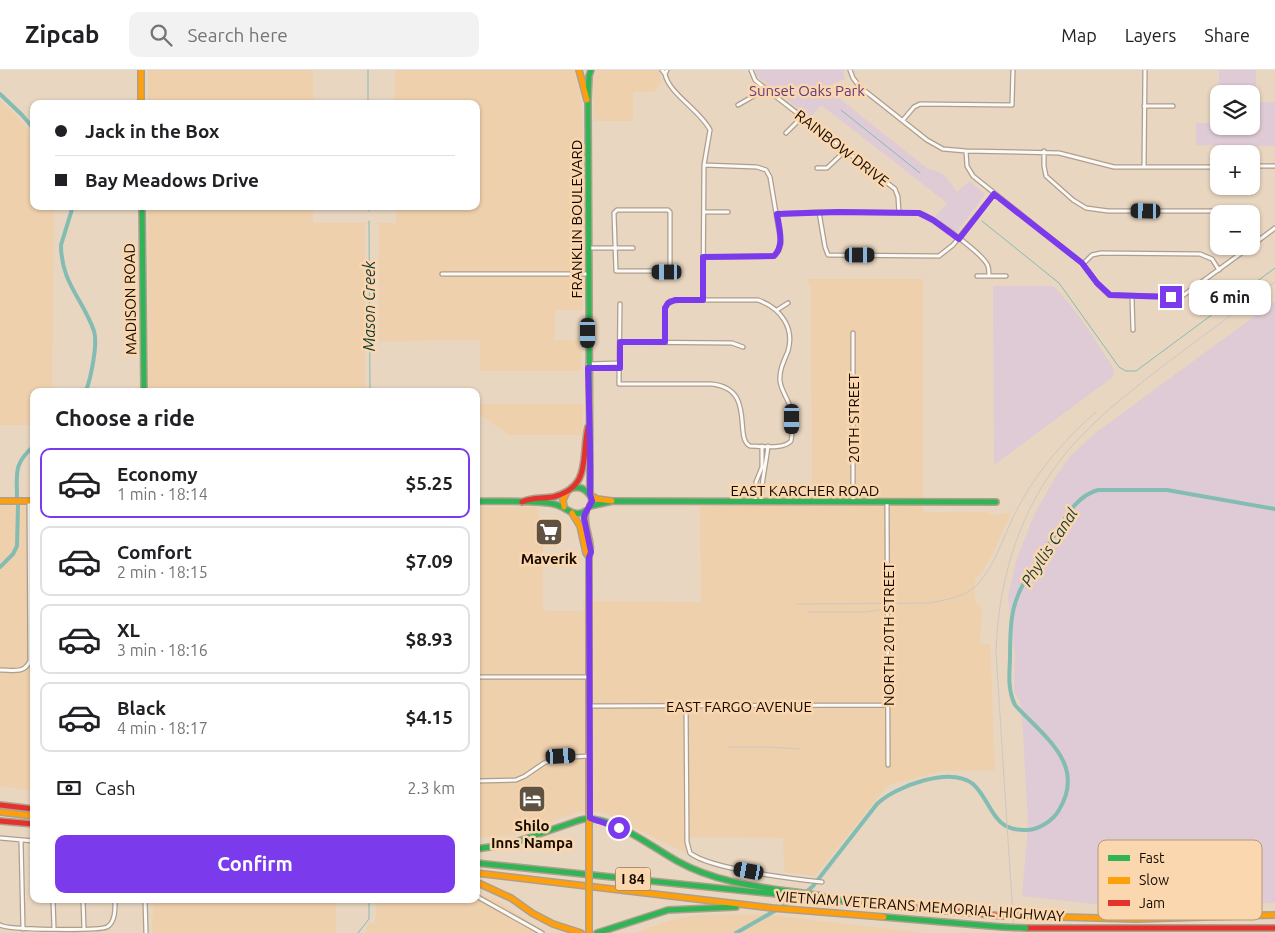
<!DOCTYPE html>
<meta charset="utf-8">
<style>
:root{--surface:#fff;--page:#f2f2f2;--text:#202124;--muted:#757577;--line:#e0e0e0;--accent:#7c3aed}
body{margin:0;font-family:Ubuntu,sans-serif;background:var(--page);color:var(--text);height:100vh;display:flex;flex-direction:column;font-size:19px;white-space:nowrap}
*{box-sizing:border-box;margin:0}
p{font-size:16px;color:var(--muted)}
.icon{flex:none;width:28px;height:28px;fill:none;stroke:currentColor;stroke-width:2;stroke-linecap:round;stroke-linejoin:round}
.map{position:relative;flex:1;overflow:hidden}
.drawer{position:absolute;left:30px;top:318px;width:450px;height:515px;display:flex;flex-direction:column;background:var(--surface);border-radius:10px;box-shadow:0 1px 4px #0004}
.drawer>*{flex:none}
.top-card{position:absolute;left:30px;top:30px;width:450px;height:110px;border-radius:10px;box-shadow:0 1px 4px #0004;display:grid;align-content:center;height:110px;padding:0 25px;background:var(--surface)}
.fabs{position:absolute;left:1210px;top:15px;display:grid;gap:10px}
.fabs a{display:grid;place-items:center;width:50px;height:50px;border-radius:10px;background:var(--surface);box-shadow:0 1px 4px #0004;font-size:25px}
.end{position:absolute;width:22px;height:22px;margin:-11px;border:6px solid #7c3aed;background:#fff;box-shadow:0 0 0 2px #fff}
.from{border-radius:50%}
.bubble{position:absolute;height:35px;border-radius:10px;background:var(--surface);box-shadow:0 1px 4px #0004;font-size:16px;font-weight:700;line-height:35px;text-align:center}
.car{position:absolute;width:15px;height:30px;margin:-15px -8px;border-radius:6px;box-shadow:0 0 4px 1px #0007;background:linear-gradient(#222 24%,#8ab4d8 0 40%,#222 0 76%,#8ab4d8 0 86%,#222 0)}
.top-card b{display:flex;align-items:center;gap:18px;height:48px;font-size:19px}
.top-card b+b{border-top:1px solid var(--line)}
.top-card i{width:12px;height:12px;background:var(--text)}
ul{padding:0;list-style:none}
li{display:flex;align-items:center;gap:15px;height:70px;margin:0 10px 8px;padding:0 15px;border:2px solid var(--line);border-radius:10px}
li div{flex:1}
li b{display:block;font-size:19px}
li em{font-style:normal;font-weight:700}
li.active{border-color:var(--accent)}
li>.icon{width:45px;height:45px;stroke-width:1.5}
h2{padding:0 25px;font-size:22px;line-height:60px}
.pay{display:flex;align-items:center;gap:12px;height:55px;padding:0 25px;font-size:19px}
.pay p{margin-inline-start:auto}
.action{display:flex;gap:10px;margin-top:auto;padding:10px 25px}
.action a{flex:1;height:58px;border-radius:10px;background:var(--accent);color:#fff;font-size:20px;font-weight:700;line-height:58px;text-align:center}
header{display:flex;align-items:center;gap:30px;box-sizing:border-box;height:70px;padding:0 25px;background:var(--surface);border-bottom:1px solid var(--line)}
header strong{font-size:24px}
nav{display:flex;gap:28px;margin-inline-start:auto;font-size:18px}
.search{width:350px;height:45px;background:var(--page);display:flex;align-items:center;gap:12px;box-sizing:border-box;padding:0 18px;border-radius:10px;color:var(--muted);font-size:19px}
.map>svg:first-child{display:block}
.built{fill:#efd0ad}
.green{fill:#dfcbd5}
.lines{fill:none;stroke-linecap:round;stroke-linejoin:round}
.stream{stroke:#83bcb3;stroke-width:1}
.canal{stroke:#83bcb3;stroke-width:4}
.street-casing{stroke:#ad9f8d;stroke-width:5.5}
.fast-casing{stroke:#ad9f8d;stroke-width:8}
.slow-casing{stroke:#ad9f8d;stroke-width:8}
.jam-casing{stroke:#ad9f8d;stroke-width:8}
.street{stroke:#fcf9f6;stroke-width:3}
.fast{stroke:#30b455;stroke-width:5}
.slow{stroke:#ff9f0a;stroke-width:5}
.jam{stroke:#e5322d;stroke-width:5}
.rail{stroke:#cdc8c1;stroke-width:1}
.fast-bridge-casing{stroke:#ad9f8d;stroke-width:8;stroke-linecap:butt}
.slow-bridge-casing{stroke:#ad9f8d;stroke-width:8;stroke-linecap:butt}
.fast-bridge{stroke:#30b455;stroke-width:5}
.slow-bridge{stroke:#ff9f0a;stroke-width:5}
.route{stroke:#7c3aed;stroke-width:6}
.labels{text-anchor:middle;dominant-baseline:central;stroke-width:5;stroke-linejoin:round;paint-order:stroke}
.shield{fill:#fad7ae;stroke:#5a4834;stroke-width:1}
.shield-label{font-size:14px;font-weight:bold;fill:#160b00}
.park-label{font-size:15px;fill:#643a7d;stroke:#fad7ae}
.street-label{font-size:15px;fill:#160b00;stroke:#fad7ae}
.poi-label{font-size:15px;font-weight:bold;fill:#160b00;stroke:#fad7ae}
.water-label{font-size:16px;font-style:italic;fill:#103a39;stroke:#fad7ae}
.key{fill:#fad7ae;stroke:#b69a7a;stroke-width:1}
.key-label{font-size:14px;fill:#160b00}
</style>
<header>
<strong>Zipcab</strong>
<div class="search"><svg class="icon" aria-label="search" viewBox="0 0 24 24"><circle cx="10" cy="10" r="6"/><path d="M15 15l6 6"/></svg>Search here</div>
<nav><a>Map</a><a>Layers</a><a>Share</a></nav>
</header>
<div class="map">
<svg width="1275" height="863" viewBox="0 0 1275 863">
<rect width="100%" height="100%" fill="#e8d6c0"/>
<path class="built" d="M148,0H313V34H148Z
M395,0H574L580,22L582,47L583,240H555V270H581V301H480V270L379,271V153H396V136H476V34H395Z
M597,0H659L661,12L654,22H633V51H594L593,9Z
M0,30L13,42L34,66V136H54L52,321H34V355H0Z
M148,136H313V153H365V321H149Z
M806,209H923V442H987L994,446L1011,442L995,479L983,501L975,510V533L982,537L980,574H990L995,700L944,701L888,715L815,806L784,802L783,768L690,767V785L602,742H578L513,765L476,768V437H538V443L543,453V538L547,541H583V531L701,532L700,436L812,435L811,217Z
M480,334H583V365H509L480,345Z
M0,436H34V721L0,716Z
M476,823L495,829L546,863H365L369,852L375,854L377,829H476Z
M285,829H336V863H152L153,831L285,832Z
M761,844L924,863H635L668,851L697,845Z"/>
<path class="green" d="M756,0H843L845,9L830,15V21L928,99C946,102 947,108 957,122L970,111L985,124L956,163L935,147L947,133L821,35L810,48L757,6Z
M1219,0H1256V18H1241V24H1219Z
M1256,32H1275V76L1196,75V53H1219V56H1251V46L1256,45Z
M993,216H1053C1077,239 1094,269 1112,296L1114,303L1113,307L994,395Z
M1275,231V833L1120,837L1022,826L1028,756L1023,662L1020,631L1014,622L1015,585L1008,527L1016,491L1034,445L1056,406L1071,385L1098,361Z"/>
<g class="lines">
<path class="stream" d="M368,0V34
M841,40L920,103
M369,136V141
M369,151L370,321
M982,151L1059,213L1119,297L1126,301H1136L1275,198
M358,863L369,849V829"/>
<path class="canal" d="M0,24L22,45L34,59
M73,136L61,175C61,213 83,229 94,261C98,274 91,307 86,321
M17,428C17,403 13,394 34,376
M0,497L13,484L17,476L18,435
M805,823L813,816L877,734C896,716 950,696 973,714C992,731 991,760 1024,760C1037,761 1053,751 1059,740C1087,694 1043,666 1015,635C1008,621 1009,605 1010,590C1010,576 1010,561 1012,547C1016,517 1038,491 1054,466C1066,447 1076,426 1098,420H1167L1275,439
M736,863L799,827"/>
<g class="street-casing">
<path id="street" d="M662,0L665,4L667,0
M751,0L755,10L761,15L895,119L898,127L899,143
M850,0L853,8L860,17L927,70L943,79L966,81L1059,83L1114,97H1219
M665,4C669,24 700,40 710,60L704,95L703,230
M738,35L766,19
M1144,36H1173
M903,50L914,37L920,34L1012,35L1013,0
M786,63L802,47
M966,81L967,96L973,106L1082,193L1097,213L1109,225L1181,227L1251,176
M1044,81V96L1046,106L1073,130L1086,138L1108,141H1229L1239,144
M1251,96H1275
M1144,97L1145,0
M817,98H827L845,81
M617,140H668L670,142V201H616L614,143Z
M704,142H728
M819,142L825,177L828,185L939,186L953,175L994,124
M777,144L819,142L919,143C933,147 980,182 987,194C989,197 989,202 989,206
M1251,156L1260,169
M1251,176L1275,158
M589,178H633
M703,187L774,186L779,180L781,173L770,107L766,100L757,97L704,95
M1083,194L1092,185L1101,183L1200,184L1212,189L1219,200
M442,204H589
M977,206H1006
M1132,227L1133,260
M620,234L619,314H711C757,318 733,368 750,376C762,376 783,380 791,371C793,361 793,349 791,340C789,330 781,321 780,311C779,300 784,291 788,281C795,257 780,238 758,230H684L670,231L665,238V272
M777,240L788,233
M620,272L732,273L743,277
M588,294L620,293
M589,298H620
M755,432L756,412L762,397V376
M761,432C761,412 766,395 768,376
M853,432V263
M887,433L888,695
M0,600C13,600 24,604 30,591L29,431
M476,607H590
M590,636L888,635
M686,636L687,772L690,783C710,799 794,809 822,812
M476,711L516,710L525,706L544,693L556,688L589,686
M0,768L34,771
M21,770L23,859
M476,826L542,863
M53,829L54,859
M83,829L84,859
M145,829L146,863
M0,855C7,860 98,861 107,857C116,852 115,837 115,829"/>
</g>
<g class="fast-casing">
<path id="fast" d="M142,136L144,321
M573,418C582,416 588,421 592,429L591,435
M590,424L588,31L589,6L591,0
M476,431C501,432 530,430 554,434C566,436 573,449 586,441
M590,436L613,431L996,432
M476,779L510,774L580,750C608,742 653,778 677,791C722,816 773,818 822,826
M476,793L903,837
M884,847L1002,857
M597,863L668,840L736,837"/>
</g>
<g class="slow-casing">
<path id="slow" d="M141,0V34
M579,0L587,30
M592,426L597,429L612,431
M0,431H34
M564,437L563,430L567,422
M586,441C582,457 594,471 589,487V785
M572,443L580,456L586,483L589,487
M0,742L34,746
M476,803L772,838L884,847
M476,812L511,828L532,843L553,854L581,863
M589,830V863
M1023,846L1136,849L1275,845"/>
</g>
<g class="jam-casing">
<path id="jam" d="M522,432C532,427 542,429 553,427C592,417 581,387 588,357
M0,735L34,739
M0,751L34,754
M903,837L1003,846
M1026,858H1275"/>
</g>
<use href="#street" class="street"/>
<use href="#fast" class="fast"/>
<use href="#slow" class="slow"/>
<use href="#jam" class="jam"/>
<path class="rail" d="M797,534L930,533C945,530 964,527 976,516C998,493 1005,459 1021,432C1040,398 1067,367 1096,342
M808,542H864L879,540
M728,677H769L799,679
M1014,863L996,582C998,516 1016,451 1055,397C1082,360 1118,331 1154,303C1194,272 1235,243 1275,212"/>
<g class="fast-bridge-casing">
<path id="fast-bridge" d="M1002,857L1026,858"/>
</g>
<g class="slow-bridge-casing">
<path id="slow-bridge" d="M589,785V830
M1003,846H1023"/>
</g>
<use href="#fast-bridge" class="fast-bridge"/>
<use href="#slow-bridge" class="slow-bridge"/>
</g>
<g class="lines">
<path class="route" d="M619,758L590,748L589,487L591,482L584,448L585,444L592,431L590,424C591,382 589,340 588,298H620V272H665V238L668,233L675,230H703V187L774,186C785,175 779,158 777,144L838,142L919,143L933,150L959,169L994,124L1082,193L1097,213L1110,225L1171,227"/>
</g>
<defs>
<g id="supermarket-square" transform="scale(1.4375)"><rect x="-9" y="-9" width="18" height="18" rx="4" fill="#605243" stroke="#fad7ae"/><path d="M-6-5.5h2.5l.6 2H6L4.5 2H-2.5L-4.4-4H-6ZM-1.5 3.2a1.3 1.3 0 1 0 .1 0ZM3 3.2a1.3 1.3 0 1 0 .1 0Z" fill="#fff"/></g>
<g id="hotel-square" transform="scale(1.4375)"><rect x="-9" y="-9" width="18" height="18" rx="4" fill="#605243" stroke="#fad7ae"/><path d="M-6-4.5h1.5V1H6V5H4.5V3h-9V5H-6ZM-4 0a1.8 1.8 0 1 1 3.6 0ZM.5 0V-2.5h3Q6-2.5 6 0Z" fill="#fff"/></g>
</defs>
<g fill-rule="evenodd">
<use href="#supermarket-square" x="549" y="462"/>
<use href="#hotel-square" x="532" y="729"/>
</g>
<g class="labels">
<rect class="shield" x="615.5" y="797.5" width="35" height="23" rx="4"/>
<g class="shield-label">
<text x="633" y="809">I 84</text>
</g>
<g class="park-label">
<text x="807" y="20">Sunset Oaks Park</text>
</g>
<g class="street-label">
<text transform="translate(842 78) rotate(38)">RAINBOW DRIVE</text>
<text transform="translate(576 149) rotate(-90)">FRANKLIN BOULEVARD</text>
<text transform="translate(130 229) rotate(-91)">MADISON ROAD</text>
<text transform="translate(853 348) rotate(-90)">20TH STREET</text>
<text x="805" y="420">EAST KARCHER ROAD</text>
<text transform="translate(888 564) rotate(-90)">NORTH 20TH STREET</text>
<text x="739" y="636">EAST FARGO AVENUE</text>
<text transform="translate(920 836) rotate(4)">VIETNAM VETERANS MEMORIAL HIGHWAY</text>
</g>
<g class="poi-label">
<text x="549" y="488">Maverik</text>
<text x="532" y="755">Shilo<tspan x="532" dy="17">Inns Nampa</tspan></text>
</g>
<g class="water-label">
<text transform="translate(369 236) rotate(-90)">Mason Creek</text>
<text transform="translate(1049 477) rotate(-57)">Phyllis Canal</text>
</g>
</g>
<rect x="1098" y="770" width="164" height="80" rx="8" class="key"/>
<rect x="1108" y="785" width="22" height="6" fill="#30b455"/>
<rect x="1108" y="807" width="22" height="7" fill="#ff9f0a"/>
<rect x="1108" y="830" width="22" height="6" fill="#e5322d"/>
<g class="key-label">
<text x="1139" y="793">Fast</text>
<text x="1139" y="815">Slow</text>
<text x="1139" y="838">Jam</text>
</g>
</svg>
<div class="fabs">
<a><svg class="icon" aria-label="layers" viewBox="0 0 24 24"><path d="M12 4l9 5-9 5-9-5zM3 14l9 5 9-5"/></svg></a>
<a>+</a>
<a>−</a>
</div>
<i class="end from" style="left:619px;top:758px"></i>
<i class="end" style="left:1171px;top:227px"></i>
<div class="bubble" style="left:1189px;top:210px;width:82px">6 min</div>
<i class="car" style="left:1146px;top:141px;rotate:271deg"></i>
<i class="car" style="left:860px;top:185px;rotate:90deg"></i>
<i class="car" style="left:667px;top:202px;rotate:270deg"></i>
<i class="car" style="left:588px;top:263px;rotate:180deg"></i>
<i class="car" style="left:792px;top:349px;rotate:180deg"></i>
<i class="car" style="left:561px;top:686px;rotate:87deg"></i>
<i class="car" style="left:749px;top:801px;rotate:280deg"></i>
<div class="top-card">
<b><i class="from"></i>Jack in the Box</b>
<b><i></i>Bay Meadows Drive</b>
</div>
<section class="drawer">
<h2>Choose a ride</h2>
<ul>
<li class="active"><svg class="icon" aria-label="car" viewBox="0 0 24 24"><path d="M5 17H2v-5l4-1 3-4h7l3 4 3 1v5h-3M9 17h6M6 11h13"/><circle cx="7" cy="17" r="2"/><circle cx="17" cy="17" r="2"/></svg><div><b>Economy</b><p>1 min · 18:14</p></div><em>$5.25</em></li>
<li><svg class="icon" aria-label="car" viewBox="0 0 24 24"><path d="M5 17H2v-5l4-1 3-4h7l3 4 3 1v5h-3M9 17h6M6 11h13"/><circle cx="7" cy="17" r="2"/><circle cx="17" cy="17" r="2"/></svg><div><b>Comfort</b><p>2 min · 18:15</p></div><em>$7.09</em></li>
<li><svg class="icon" aria-label="car" viewBox="0 0 24 24"><path d="M5 17H2v-5l4-1 3-4h7l3 4 3 1v5h-3M9 17h6M6 11h13"/><circle cx="7" cy="17" r="2"/><circle cx="17" cy="17" r="2"/></svg><div><b>XL</b><p>3 min · 18:16</p></div><em>$8.93</em></li>
<li><svg class="icon" aria-label="car" viewBox="0 0 24 24"><path d="M5 17H2v-5l4-1 3-4h7l3 4 3 1v5h-3M9 17h6M6 11h13"/><circle cx="7" cy="17" r="2"/><circle cx="17" cy="17" r="2"/></svg><div><b>Black</b><p>4 min · 18:17</p></div><em>$4.15</em></li>
</ul>
<div class="pay"><svg class="icon" aria-label="cash" viewBox="0 0 24 24"><path d="M3 7h18v10H3z"/><circle cx="12" cy="12" r="2"/></svg>Cash<p>2.3 km</p></div>
<div class="action"><a>Confirm</a></div>
</section>
</div>
